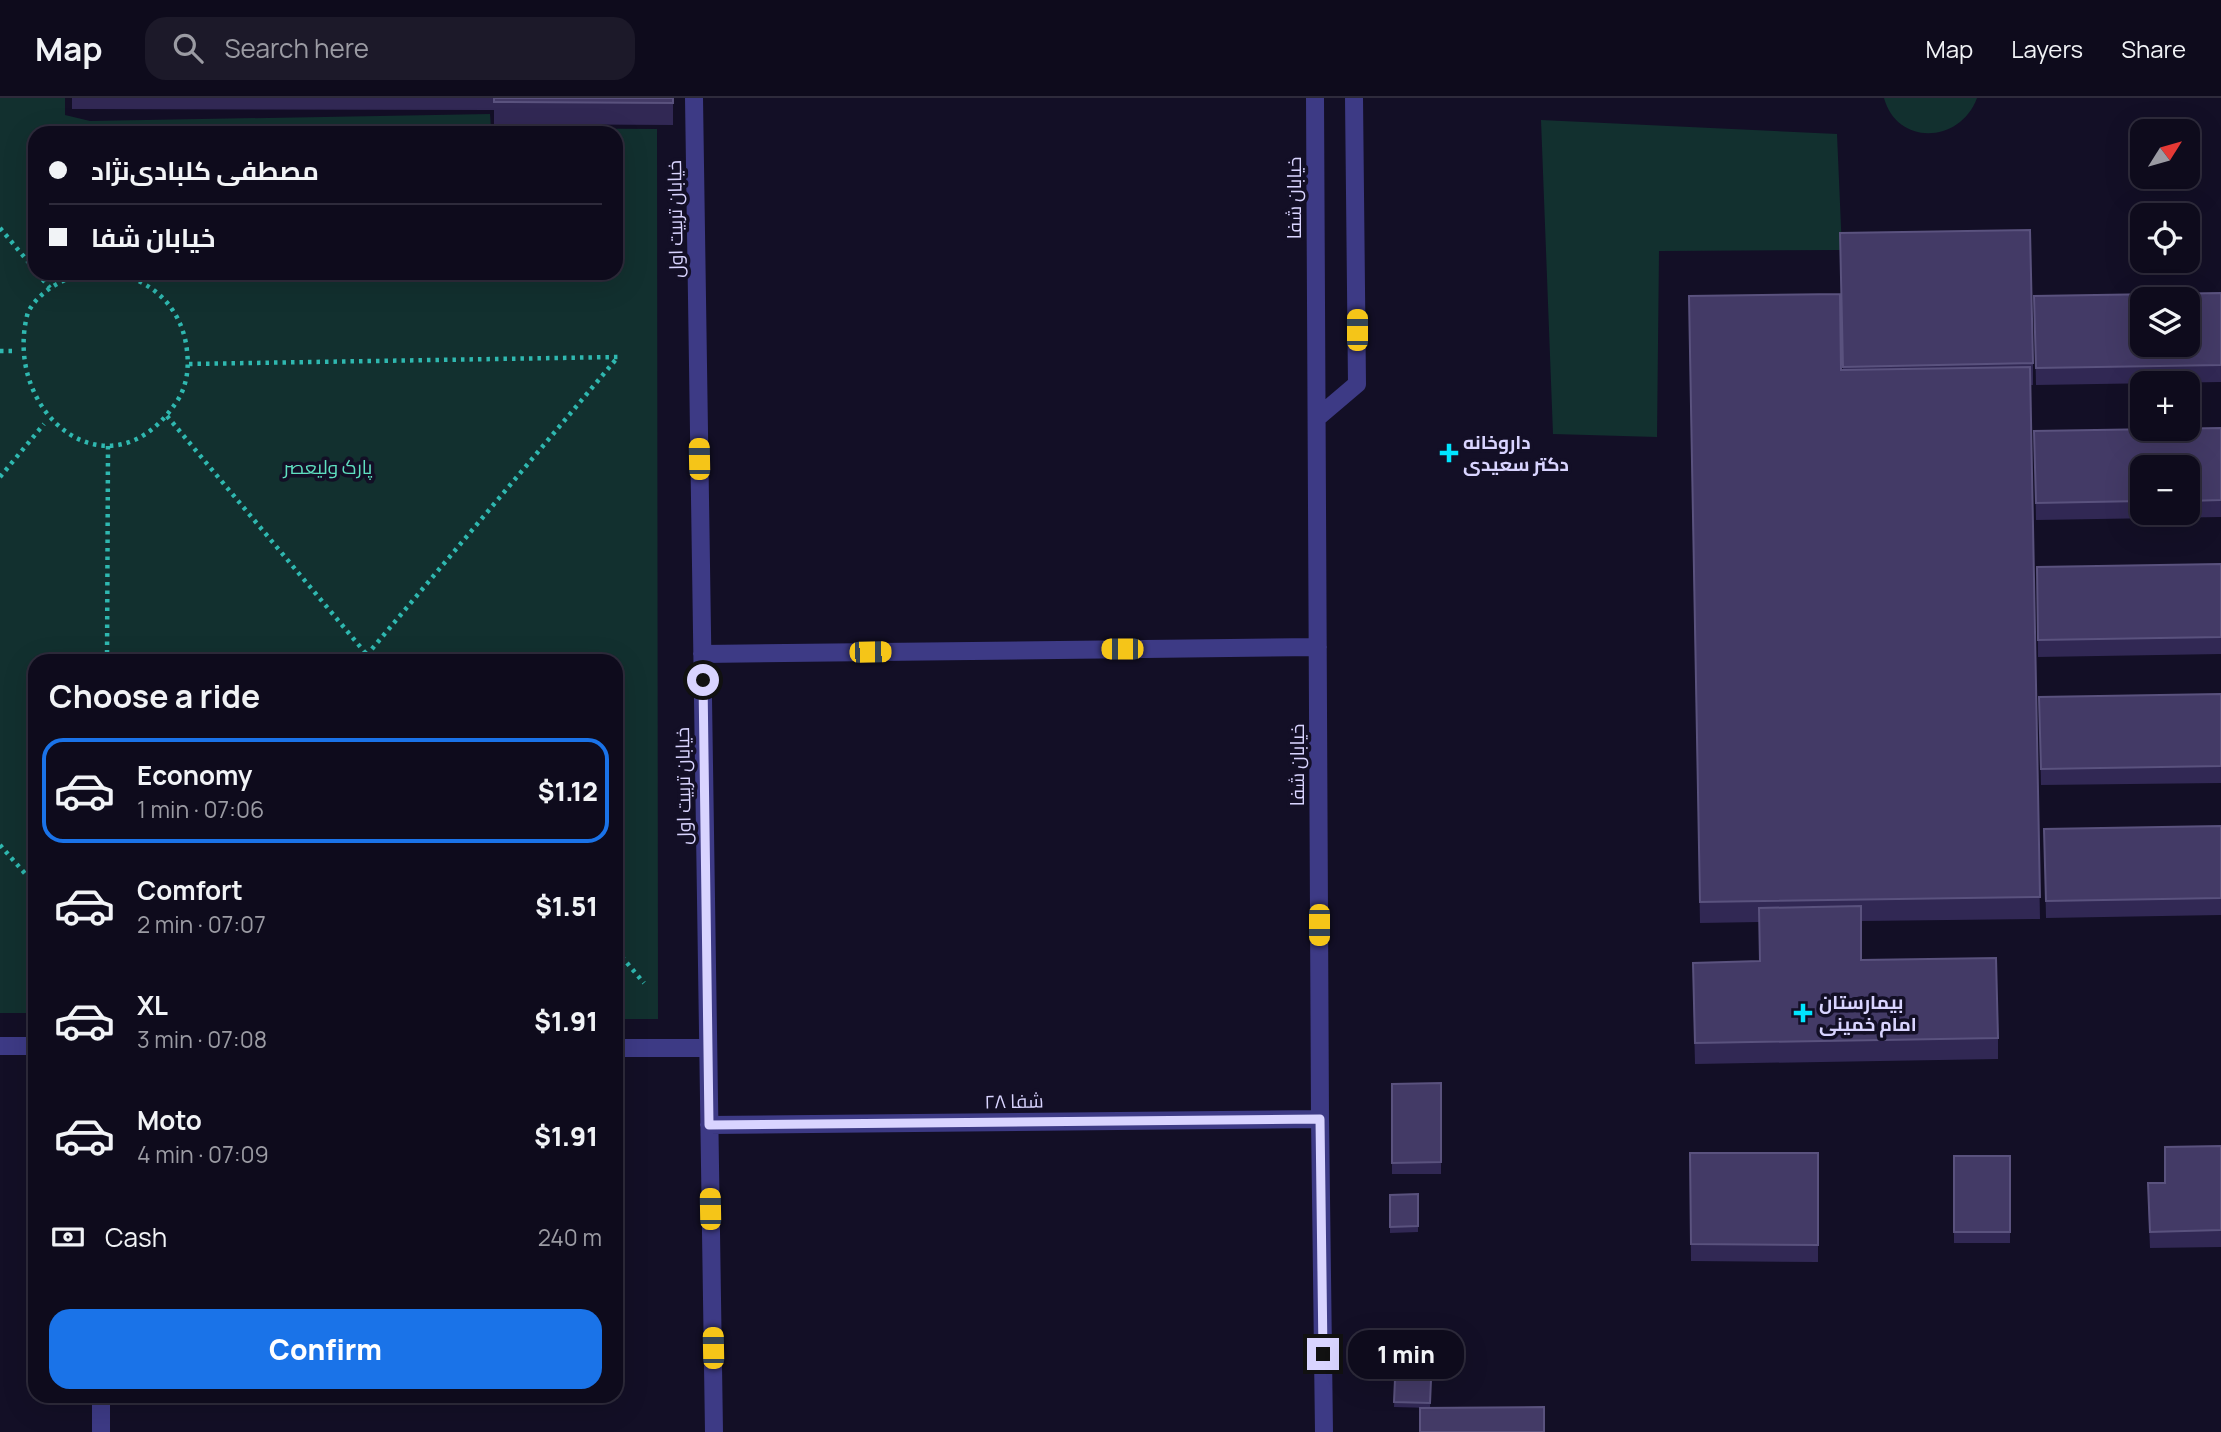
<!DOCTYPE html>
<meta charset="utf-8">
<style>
:root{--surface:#0e0b1c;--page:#1c1929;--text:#f1f3f6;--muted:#9b9ba3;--line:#2e2b3b;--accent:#1a73e8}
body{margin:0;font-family:Manrope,Cairo,sans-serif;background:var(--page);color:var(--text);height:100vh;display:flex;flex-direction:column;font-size:26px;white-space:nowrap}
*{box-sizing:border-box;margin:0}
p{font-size:23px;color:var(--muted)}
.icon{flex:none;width:38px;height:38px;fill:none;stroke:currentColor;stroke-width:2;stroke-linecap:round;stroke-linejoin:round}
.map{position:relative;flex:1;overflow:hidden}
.sheet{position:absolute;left:28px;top:556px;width:595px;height:749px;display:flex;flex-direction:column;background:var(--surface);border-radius:21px;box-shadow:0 7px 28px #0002,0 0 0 2px var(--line)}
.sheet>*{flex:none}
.banner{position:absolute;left:28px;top:28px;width:595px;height:154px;border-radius:21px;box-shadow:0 7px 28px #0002,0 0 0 2px var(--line);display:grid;align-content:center;height:154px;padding:0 21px;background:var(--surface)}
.needle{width:46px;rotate:53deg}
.buttons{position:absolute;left:2130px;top:21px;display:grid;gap:14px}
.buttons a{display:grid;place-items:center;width:70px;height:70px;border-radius:14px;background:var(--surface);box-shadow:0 7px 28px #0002,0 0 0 2px var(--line);font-size:35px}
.end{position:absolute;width:32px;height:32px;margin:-16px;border:9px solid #d9d4ff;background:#111;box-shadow:0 0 0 4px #111}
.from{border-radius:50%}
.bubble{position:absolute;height:49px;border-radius:21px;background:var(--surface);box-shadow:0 7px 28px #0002,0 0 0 2px var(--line);font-size:23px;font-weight:800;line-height:49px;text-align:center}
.car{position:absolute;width:21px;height:42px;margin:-21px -10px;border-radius:9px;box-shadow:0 0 5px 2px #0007;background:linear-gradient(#f5c518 24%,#345 0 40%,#f5c518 0 76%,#345 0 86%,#f5c518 0)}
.banner b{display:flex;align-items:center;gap:24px;height:66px;font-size:26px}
.banner b+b{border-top:2px solid var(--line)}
.banner i{width:18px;height:18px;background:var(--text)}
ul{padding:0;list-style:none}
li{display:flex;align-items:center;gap:21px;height:105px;margin:0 14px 10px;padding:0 7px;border:4px solid transparent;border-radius:21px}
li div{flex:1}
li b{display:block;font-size:26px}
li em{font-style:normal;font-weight:800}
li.selected{border-color:var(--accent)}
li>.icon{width:63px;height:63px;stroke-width:1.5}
h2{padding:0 21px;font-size:32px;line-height:84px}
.pay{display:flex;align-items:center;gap:18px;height:77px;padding:0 21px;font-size:26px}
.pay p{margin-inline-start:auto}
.button{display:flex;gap:14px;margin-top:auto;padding:14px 21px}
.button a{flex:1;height:80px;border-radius:21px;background:var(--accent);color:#fff;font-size:28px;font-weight:800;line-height:80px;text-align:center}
header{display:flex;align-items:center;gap:42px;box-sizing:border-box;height:98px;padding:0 35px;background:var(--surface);border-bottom:2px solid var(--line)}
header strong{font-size:33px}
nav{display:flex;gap:38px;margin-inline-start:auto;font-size:24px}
.search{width:490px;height:63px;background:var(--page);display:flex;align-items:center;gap:18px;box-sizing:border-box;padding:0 24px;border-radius:21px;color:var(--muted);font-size:26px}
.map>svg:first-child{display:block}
.green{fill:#12302f;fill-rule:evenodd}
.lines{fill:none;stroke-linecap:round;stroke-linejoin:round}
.path{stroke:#2fb8b0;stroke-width:4.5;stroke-dasharray:3.5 5;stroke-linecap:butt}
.minor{stroke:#3d3a85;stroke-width:18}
.wall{fill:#312854;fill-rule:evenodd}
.building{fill:#433a66;stroke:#5a527e;stroke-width:2;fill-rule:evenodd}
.route{stroke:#d9d4ff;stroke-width:9}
.poi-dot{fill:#00e5ff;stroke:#130f26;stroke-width:2.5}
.labels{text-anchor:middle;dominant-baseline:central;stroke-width:7;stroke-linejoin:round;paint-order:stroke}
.street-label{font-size:19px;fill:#d9d4ff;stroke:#130f26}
.poi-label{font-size:19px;font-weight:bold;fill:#d9d4ff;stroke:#130f26;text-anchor:start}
.park-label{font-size:19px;fill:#5fe0c0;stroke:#130f26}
</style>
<header>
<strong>Map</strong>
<div class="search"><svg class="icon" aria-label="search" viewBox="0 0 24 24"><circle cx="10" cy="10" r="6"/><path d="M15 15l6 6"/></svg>Search here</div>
<nav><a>Map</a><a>Layers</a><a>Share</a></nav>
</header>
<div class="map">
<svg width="2221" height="1334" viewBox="0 0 2221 1334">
<rect width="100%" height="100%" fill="#130f26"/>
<path class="green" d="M0,0H65V17L90,23L490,16L491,30L657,31L658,921H616V564H35V915H0ZM35,35H616V175H35Z
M1884,0H1977C1960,46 1897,48 1884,0Z
M1541,22L1837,36L1842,152L1659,153L1657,339L1553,336Z"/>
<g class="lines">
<path class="path" d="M0,130L35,172
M37,175L50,190
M89,175C65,179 40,192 28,214C0,315 112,407 179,300C187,286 189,269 187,253C183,212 154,182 113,175
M0,253H14
M189,266L618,259
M167,318L373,564
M0,379L44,326
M107,564L108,348
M361,564L618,259
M0,747L35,787
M616,852L644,885"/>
<path class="minor" d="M694,0L714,1334
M1315,0L1320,1021L1324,1334
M1317,320L1357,286L1354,0
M702,556L1318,549
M0,948H35
M616,950H708
M709,1027L1320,1021
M101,1298V1334"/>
</g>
<path class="wall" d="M72,0H673V27L494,26V12L72,11Z
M1840,157L2033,265V287H2030L2040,821L1861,823V862L1998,940V961L1695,966L1693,886L1760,863L1759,824L1700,825L1689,220L1843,271Z
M2221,195V284L2036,287L2034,198Z
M2221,330V419L2036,422L2034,333ZM2142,369H2188V415H2142Z
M2221,466V556L2038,559L2037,469Z
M2221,596V685L2041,687L2039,599Z
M2221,728V817L2046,820L2044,731Z
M1441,985V1076H1392V986Z
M2221,1048V1149L2150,1150L2148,1102L2165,1085Z
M1690,1055H1818V1164L1691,1163Z
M1954,1058H2010V1145H1954Z
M1418,1096V1134L1390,1135V1097Z
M1395,1281L1431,1282L1430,1310L1394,1309Z"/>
<path class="building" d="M494,0H673V5L494,4Z
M2030,132L2033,265L1843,269L1840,135Z
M2221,195V267L2036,270L2034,198ZM2142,201H2188V247H2142Z
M1840,196L1841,272L2030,269L2040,799L1700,804L1689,198Z
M2221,330V402L2188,403V369H2142V403L2036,405L2034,333Z
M2221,466V539L2038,542L2037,469Z
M2221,596V668L2041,671L2039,599Z
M2221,728V800L2046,803L2044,731Z
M1861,808V862L1996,860L1998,940L1695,945L1693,865L1760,863L1759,810Z
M1441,985V1064L1392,1065V986Z
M2221,1048V1132L2150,1134L2148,1085H2165V1049Z
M1690,1055H1818V1147L1691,1146Z
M1954,1058H2010V1134H1954Z
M1418,1096V1128L1390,1129V1097Z
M1395,1281L1431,1282L1430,1305L1394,1304Z
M1544,1309V1334H1420V1310Z"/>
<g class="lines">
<path class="route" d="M703,582L709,1027L1320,1021L1323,1256"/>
</g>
<g class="poi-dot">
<path d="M1445.5 344.5h7v7h7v7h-7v7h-7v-7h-7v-7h7z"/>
<path d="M1799.5 904.5h7v7h7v7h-7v7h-7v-7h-7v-7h7z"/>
</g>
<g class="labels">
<g class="street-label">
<text transform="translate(1294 100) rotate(-90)">خیابان شفا</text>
<text transform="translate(675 121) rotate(-91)">خیابان تربیت اول</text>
<text transform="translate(1297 667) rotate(-90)">خیابان شفا</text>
<text transform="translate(683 688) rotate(-91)">خیابان تربیت اول</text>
<text transform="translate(1014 1003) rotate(-1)">شفا ۲۸</text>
</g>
<g class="poi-label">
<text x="1463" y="344">داروخانه<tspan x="1463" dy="22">دکتر سعیدی</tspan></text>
<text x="1819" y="904">بیمارستان<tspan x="1819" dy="22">امام خمینی</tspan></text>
</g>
<g class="park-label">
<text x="328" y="369">پارک ولیعصر</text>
</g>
</g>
</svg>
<div class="buttons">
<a><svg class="needle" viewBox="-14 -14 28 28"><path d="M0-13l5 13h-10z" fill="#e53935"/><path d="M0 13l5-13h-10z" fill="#9b9ba3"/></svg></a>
<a><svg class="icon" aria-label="locate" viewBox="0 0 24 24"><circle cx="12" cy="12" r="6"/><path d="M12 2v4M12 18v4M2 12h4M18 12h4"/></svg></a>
<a><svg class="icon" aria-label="layers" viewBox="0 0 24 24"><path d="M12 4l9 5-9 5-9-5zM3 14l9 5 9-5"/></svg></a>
<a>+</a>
<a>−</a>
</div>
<i class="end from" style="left:703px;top:582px"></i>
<i class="end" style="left:1323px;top:1256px"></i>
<div class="bubble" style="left:1348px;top:1232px;width:116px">1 min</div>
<i class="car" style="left:1357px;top:232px;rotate:0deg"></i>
<i class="car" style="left:699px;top:361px;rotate:359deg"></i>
<i class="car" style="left:1122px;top:551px;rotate:270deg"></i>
<i class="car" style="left:870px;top:554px;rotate:89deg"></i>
<i class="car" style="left:1319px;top:827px;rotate:180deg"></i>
<i class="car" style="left:710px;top:1111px;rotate:359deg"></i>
<i class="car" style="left:713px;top:1250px;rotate:359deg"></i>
<div class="banner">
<b><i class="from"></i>مصطفی کلبادی‌نژاد</b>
<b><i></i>خیابان شفا</b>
</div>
<section class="sheet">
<h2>Choose a ride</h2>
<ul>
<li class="selected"><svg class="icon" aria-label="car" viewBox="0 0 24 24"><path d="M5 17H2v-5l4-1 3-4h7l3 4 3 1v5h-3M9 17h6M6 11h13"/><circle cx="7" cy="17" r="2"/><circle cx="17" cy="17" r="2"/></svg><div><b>Economy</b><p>1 min · 07:06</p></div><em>$1.12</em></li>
<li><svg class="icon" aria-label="car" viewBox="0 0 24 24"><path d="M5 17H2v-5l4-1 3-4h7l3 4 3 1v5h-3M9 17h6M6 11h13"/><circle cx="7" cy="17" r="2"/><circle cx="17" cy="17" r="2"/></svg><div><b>Comfort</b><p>2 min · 07:07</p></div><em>$1.51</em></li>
<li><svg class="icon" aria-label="car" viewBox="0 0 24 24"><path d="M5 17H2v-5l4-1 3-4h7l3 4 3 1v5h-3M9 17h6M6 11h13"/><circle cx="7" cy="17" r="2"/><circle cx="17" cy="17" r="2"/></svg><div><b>XL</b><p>3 min · 07:08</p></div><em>$1.91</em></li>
<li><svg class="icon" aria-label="car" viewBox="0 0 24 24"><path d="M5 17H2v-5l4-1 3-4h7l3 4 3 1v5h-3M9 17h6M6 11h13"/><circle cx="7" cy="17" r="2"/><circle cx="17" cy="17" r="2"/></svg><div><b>Moto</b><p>4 min · 07:09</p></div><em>$1.91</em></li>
</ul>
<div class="pay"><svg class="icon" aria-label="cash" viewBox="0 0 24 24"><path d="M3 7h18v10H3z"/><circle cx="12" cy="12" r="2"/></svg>Cash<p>240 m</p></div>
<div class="button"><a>Confirm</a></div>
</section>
</div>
